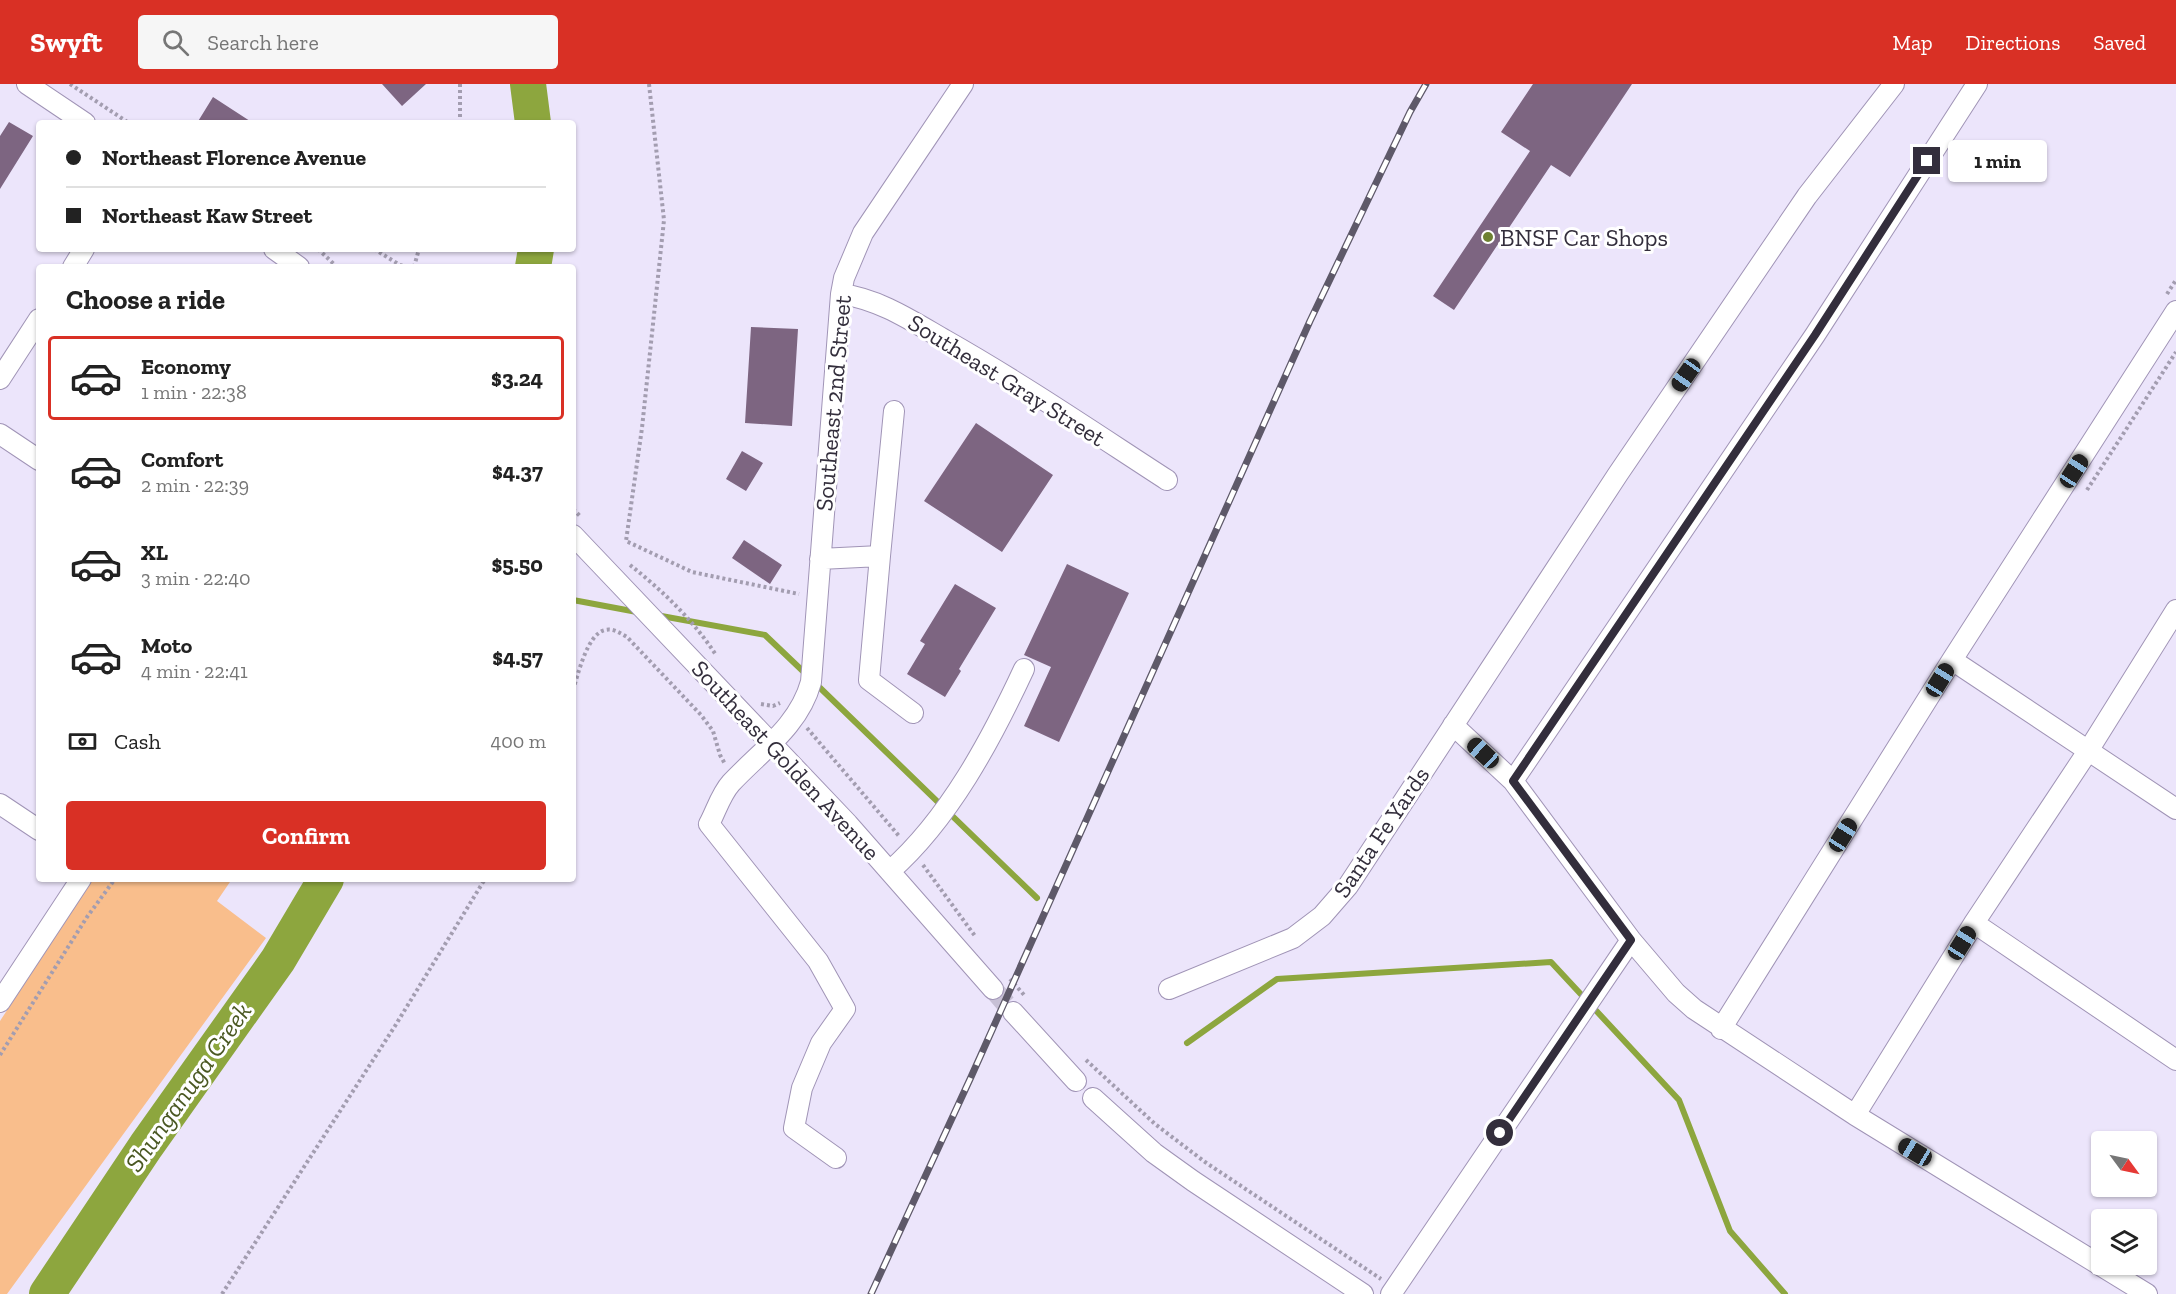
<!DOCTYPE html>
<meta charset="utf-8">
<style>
:root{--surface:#fff;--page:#f6f6f6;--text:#222;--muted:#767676;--line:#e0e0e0;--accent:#d93025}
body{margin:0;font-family:"Zilla Slab",serif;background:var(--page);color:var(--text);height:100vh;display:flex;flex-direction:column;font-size:22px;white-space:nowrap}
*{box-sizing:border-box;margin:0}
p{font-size:20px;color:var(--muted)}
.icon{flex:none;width:33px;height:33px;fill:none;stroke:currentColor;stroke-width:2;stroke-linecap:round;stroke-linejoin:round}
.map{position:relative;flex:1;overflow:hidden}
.sheet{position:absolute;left:36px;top:180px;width:540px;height:618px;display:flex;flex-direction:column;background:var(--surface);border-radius:6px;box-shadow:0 2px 4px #0004}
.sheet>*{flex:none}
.banner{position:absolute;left:36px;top:36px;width:540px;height:132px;border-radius:6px;box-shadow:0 2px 4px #0004;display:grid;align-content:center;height:132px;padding:0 30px;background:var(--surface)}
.needle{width:39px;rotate:123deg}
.fabs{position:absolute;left:2091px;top:1047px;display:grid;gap:12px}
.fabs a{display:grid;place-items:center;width:66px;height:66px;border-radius:6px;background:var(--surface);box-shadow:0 2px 4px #0004;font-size:30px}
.end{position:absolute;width:27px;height:27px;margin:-14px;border:8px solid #332e3c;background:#fff;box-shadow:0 0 0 3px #fff}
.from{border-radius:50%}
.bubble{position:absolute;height:42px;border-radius:6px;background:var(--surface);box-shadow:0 2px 4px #0004;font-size:20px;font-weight:700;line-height:42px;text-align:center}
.car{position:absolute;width:18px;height:36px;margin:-18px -9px;border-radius:8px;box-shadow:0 0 4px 2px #0007;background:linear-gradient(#222 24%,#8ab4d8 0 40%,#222 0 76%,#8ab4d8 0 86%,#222 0)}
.banner b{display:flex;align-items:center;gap:21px;height:57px;font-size:22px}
.banner b+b{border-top:2px solid var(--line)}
.banner i{width:15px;height:15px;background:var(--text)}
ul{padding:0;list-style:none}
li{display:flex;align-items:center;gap:18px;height:84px;margin:0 12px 9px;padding:0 18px;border:3px solid transparent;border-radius:6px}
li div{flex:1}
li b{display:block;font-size:22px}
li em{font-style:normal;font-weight:700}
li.active{border-color:var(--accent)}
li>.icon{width:54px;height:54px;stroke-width:1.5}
h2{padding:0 30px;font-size:27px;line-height:72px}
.pay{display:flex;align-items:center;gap:15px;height:66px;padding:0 30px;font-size:22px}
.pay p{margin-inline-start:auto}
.primary-button{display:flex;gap:12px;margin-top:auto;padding:12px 30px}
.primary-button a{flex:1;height:69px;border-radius:6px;background:var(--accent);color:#fff;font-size:24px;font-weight:700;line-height:69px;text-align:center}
header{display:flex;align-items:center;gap:36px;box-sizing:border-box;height:84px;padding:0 30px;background:var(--accent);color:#fff}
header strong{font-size:28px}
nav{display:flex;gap:33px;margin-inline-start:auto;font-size:21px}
.search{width:420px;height:54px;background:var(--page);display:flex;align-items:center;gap:15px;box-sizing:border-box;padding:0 21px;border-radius:6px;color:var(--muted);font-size:22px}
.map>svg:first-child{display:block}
.green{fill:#f9be8c}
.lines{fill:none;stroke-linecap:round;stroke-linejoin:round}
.stream{stroke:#8da63e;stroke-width:6}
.river{stroke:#8da63e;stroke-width:36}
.building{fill:#7d6581}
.minor-tunnel{stroke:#c7c0d5;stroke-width:20;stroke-dasharray:20 10;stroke-linecap:butt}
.minor-casing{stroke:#a094b6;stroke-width:22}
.path{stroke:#a39db0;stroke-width:4;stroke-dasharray:3 3;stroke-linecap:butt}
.minor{stroke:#fff;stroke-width:20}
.rail-casing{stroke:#5e5969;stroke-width:7}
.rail{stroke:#fff;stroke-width:4.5;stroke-dasharray:14;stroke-linecap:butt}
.route{stroke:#332e3c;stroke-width:8}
.poi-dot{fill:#6e8132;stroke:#fff;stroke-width:2}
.labels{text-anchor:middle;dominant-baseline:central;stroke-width:6;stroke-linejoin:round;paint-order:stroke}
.poi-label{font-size:24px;fill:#332e3c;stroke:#fff;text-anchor:start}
.street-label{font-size:24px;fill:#332e3c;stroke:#fff}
.water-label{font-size:26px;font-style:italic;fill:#4a5822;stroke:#fff}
</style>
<header>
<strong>Swyft</strong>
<div class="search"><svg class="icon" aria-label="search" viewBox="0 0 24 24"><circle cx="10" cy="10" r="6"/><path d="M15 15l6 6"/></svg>Search here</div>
<nav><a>Map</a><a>Directions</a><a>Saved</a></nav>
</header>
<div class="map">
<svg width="2176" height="1210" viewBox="0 0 2176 1210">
<rect width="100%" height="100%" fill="#ece5fb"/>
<path class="green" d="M93,795H232L217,817L266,854L7,1210H0V937Z"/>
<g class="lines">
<path class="stream" d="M573,516L637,528
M656,531L765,551L808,592
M815,599L1037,814
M1187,959L1277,895L1551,878L1679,1016L1730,1147L1785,1210"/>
<path class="river" d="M528,0L533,39
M533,183L536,165
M47,1210L146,1062L278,876L326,795"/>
</g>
<path class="building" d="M382,0H426L402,22Z
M1533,0H1632L1570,93L1551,81L1454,226L1433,212L1530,67L1501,48Z
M213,13L253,39H197Z
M9,38L33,52L0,105V52Z
M751,243L798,245L792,342L745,339Z
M976,339L1053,391L1002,468L924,417Z
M742,367L763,379L746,407L726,395Z
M744,456L782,481L770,500L732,474Z
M1067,480L1129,509L1059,658L1024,642L1051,583L1024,571Z
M955,500L996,524L959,585L961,587L945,613L907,590L925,560L920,557Z"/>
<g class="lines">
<path class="minor-tunnel" d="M993,905L1013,928"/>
<g class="minor-casing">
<path id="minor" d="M27,0L85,39
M274,165L299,183
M73,183L84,165
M841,210C879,215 912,237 945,256C1021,299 1093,348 1167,396
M0,295L39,235
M0,350L39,376
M573,451L848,740L993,905
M880,472L869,596L913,629
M820,475L880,472L894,327
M1952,576L2176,725
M1453,641L1513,697L1631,856L1676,909L1694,925L1855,1031L2147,1210
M1513,697L1815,251L1977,0
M0,720L39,746
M890,787C949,735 991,656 1024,585
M1974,839L2176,976
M1169,905L1293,854L1322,832L1348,802L1618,390L1807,112L1894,0
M0,918L81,795
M1013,928L1076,997
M1721,945L1952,576L2176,227
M1093,1014L1154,1069L1193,1097L1363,1210
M1855,1031L1974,839L2088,667L2176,526
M836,1074L794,1044L802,1004L821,959L845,925L818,877L709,740C716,727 721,710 731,699C761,667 799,642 811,598L841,210L844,194L863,149L963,0
M1391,1210L1631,856"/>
</g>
<path class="path" d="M70,0L129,39
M460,0V39
M649,0L664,136L642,344L626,457L692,488L799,510
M318,165L337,183
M374,165L400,181L408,183
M414,183L419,165
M2167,210L2176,196
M2087,406L2176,268
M573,425L580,432
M630,481C662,506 694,537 716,571
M573,606C578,591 587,550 605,546C613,544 620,549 627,553L701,631L713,647L720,671L725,680
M761,620L773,622L780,619
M807,644L899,752
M923,781L975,852
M1010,895L1025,912
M0,971L87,833L115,795
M1086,976L1155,1040L1205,1078L1381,1195
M222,1210L395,942L485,795"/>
<use href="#minor" class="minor"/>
<g class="rail-casing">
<path id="rail" d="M871,1210L971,993L1310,237L1410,28L1426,0"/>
</g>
<use href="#rail" class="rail"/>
</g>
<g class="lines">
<path class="route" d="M1500,1049L1631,856L1513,697L1815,251L1927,77"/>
</g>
<circle class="poi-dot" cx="1488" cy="153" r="6"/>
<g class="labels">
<g class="poi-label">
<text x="1500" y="153">BNSF Car Shops</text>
</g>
<g class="street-label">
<text transform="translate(1007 296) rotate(32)">Southeast Gray Street</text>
<text transform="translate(833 319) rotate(-85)">Southeast 2nd Street</text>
<text transform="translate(786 676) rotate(47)">Southeast Golden Avenue</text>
<text transform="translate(1381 748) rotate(-56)">Santa Fe Yards</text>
</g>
<g class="water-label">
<text transform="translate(188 1003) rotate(-55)">Shunganuga Creek</text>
</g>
</g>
</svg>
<div class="fabs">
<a><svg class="needle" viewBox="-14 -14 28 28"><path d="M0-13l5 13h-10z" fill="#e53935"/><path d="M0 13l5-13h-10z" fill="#767676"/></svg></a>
<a><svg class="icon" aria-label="layers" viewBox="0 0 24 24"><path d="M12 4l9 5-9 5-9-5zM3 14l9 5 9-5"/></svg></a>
</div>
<i class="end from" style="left:1500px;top:1049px"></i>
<i class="end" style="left:1927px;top:77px"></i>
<div class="bubble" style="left:1948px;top:56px;width:99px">1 min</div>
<i class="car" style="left:1686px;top:291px;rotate:215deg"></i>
<i class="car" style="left:2074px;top:387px;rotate:33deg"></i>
<i class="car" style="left:1940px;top:596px;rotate:32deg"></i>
<i class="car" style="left:1483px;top:669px;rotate:313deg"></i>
<i class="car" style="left:1843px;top:751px;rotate:32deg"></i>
<i class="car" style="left:1962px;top:859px;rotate:32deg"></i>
<i class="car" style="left:1915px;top:1068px;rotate:301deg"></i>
<div class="banner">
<b><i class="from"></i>Northeast Florence Avenue</b>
<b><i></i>Northeast Kaw Street</b>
</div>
<section class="sheet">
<h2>Choose a ride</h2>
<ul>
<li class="active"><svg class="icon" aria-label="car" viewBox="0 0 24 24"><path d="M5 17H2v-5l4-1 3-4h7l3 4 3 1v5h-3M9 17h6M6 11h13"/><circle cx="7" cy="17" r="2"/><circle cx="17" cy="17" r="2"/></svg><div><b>Economy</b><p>1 min · 22:38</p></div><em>$3.24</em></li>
<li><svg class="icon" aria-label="car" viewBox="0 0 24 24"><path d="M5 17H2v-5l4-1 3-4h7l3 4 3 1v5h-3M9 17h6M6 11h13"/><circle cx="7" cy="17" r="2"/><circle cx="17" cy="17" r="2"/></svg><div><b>Comfort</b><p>2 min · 22:39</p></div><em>$4.37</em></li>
<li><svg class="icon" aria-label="car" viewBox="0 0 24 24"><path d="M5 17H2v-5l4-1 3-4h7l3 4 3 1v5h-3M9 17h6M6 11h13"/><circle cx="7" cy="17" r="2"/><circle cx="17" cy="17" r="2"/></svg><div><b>XL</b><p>3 min · 22:40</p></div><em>$5.50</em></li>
<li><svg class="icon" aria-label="car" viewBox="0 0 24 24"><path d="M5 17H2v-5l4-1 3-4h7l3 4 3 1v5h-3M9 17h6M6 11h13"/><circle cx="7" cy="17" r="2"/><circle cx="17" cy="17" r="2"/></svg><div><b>Moto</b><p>4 min · 22:41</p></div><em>$4.57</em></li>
</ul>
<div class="pay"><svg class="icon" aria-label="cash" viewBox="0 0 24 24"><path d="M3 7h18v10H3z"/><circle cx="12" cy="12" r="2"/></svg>Cash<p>400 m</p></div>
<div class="primary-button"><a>Confirm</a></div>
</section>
</div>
